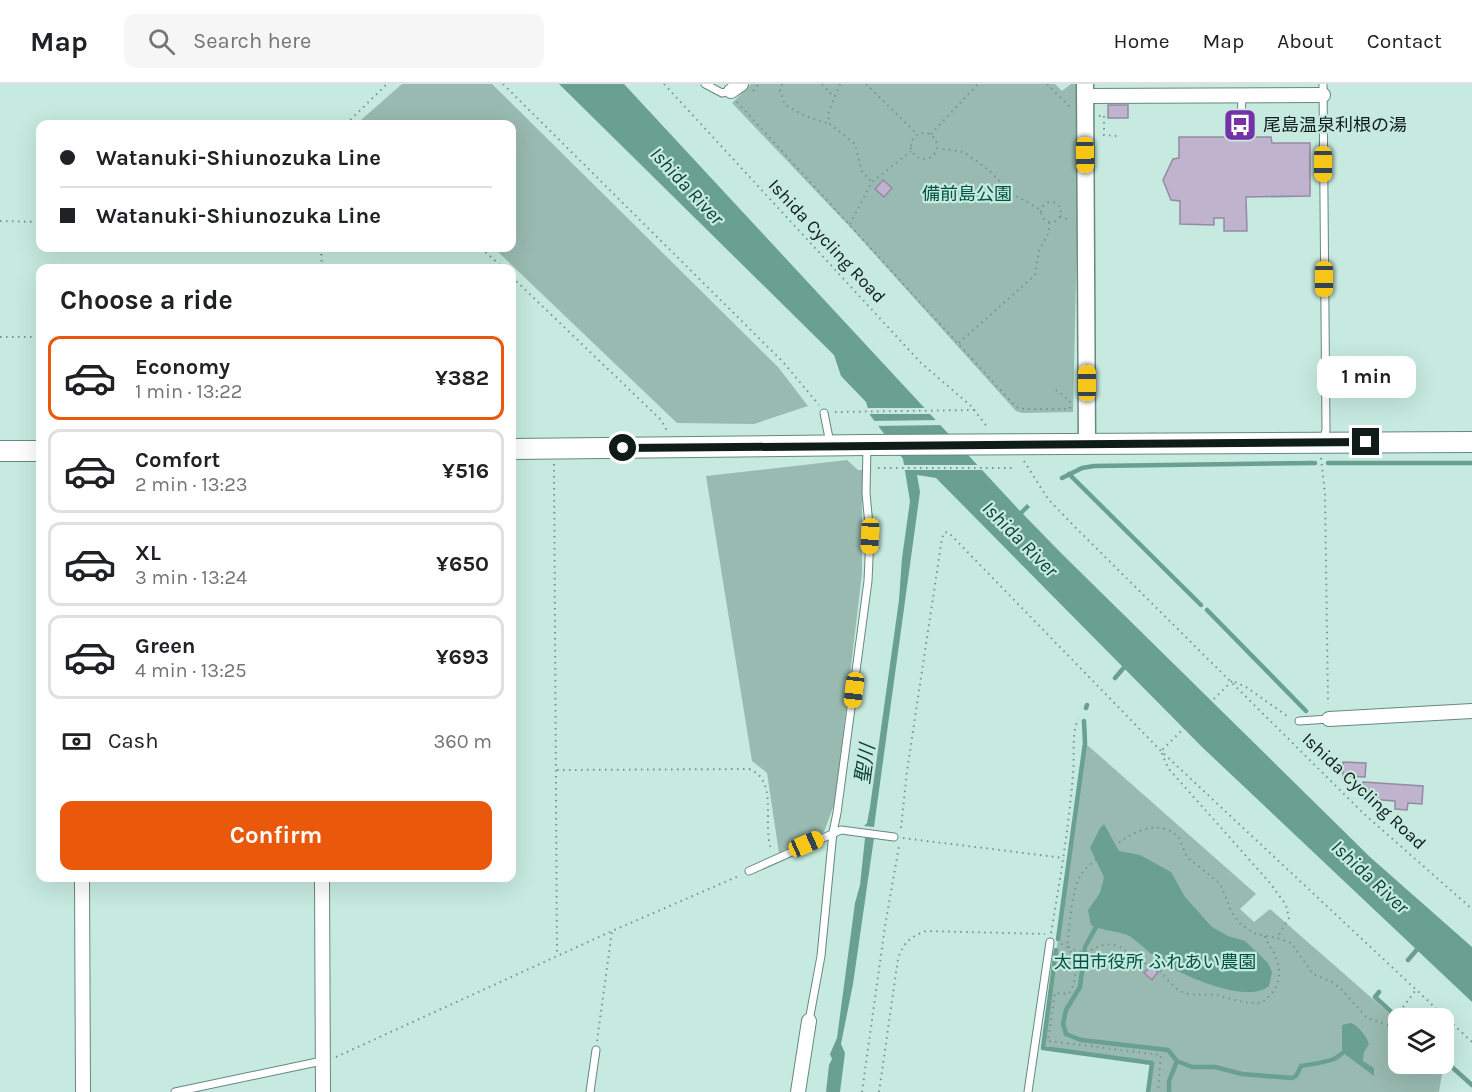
<!DOCTYPE html>
<meta charset="utf-8">
<style>
:root{--surface:#fff;--page:#f6f6f6;--text:#202124;--muted:#757577;--line:#e0e0e0;--accent:#ea580c}
body{margin:0;font-family:Karla,"Noto Sans JP",sans-serif;background:var(--page);color:var(--text);height:100vh;display:flex;flex-direction:column;font-size:22px;white-space:nowrap}
*{box-sizing:border-box;margin:0}
p{font-size:20px;color:var(--muted)}
.icon{flex:none;width:33px;height:33px;fill:none;stroke:currentColor;stroke-width:2;stroke-linecap:round;stroke-linejoin:round}
.map{position:relative;flex:1;overflow:hidden}
.details{position:absolute;left:36px;top:180px;width:480px;height:618px;display:flex;flex-direction:column;background:var(--surface);border-radius:12px;box-shadow:0 6px 24px #0002}
.details>*{flex:none}
.banner{position:absolute;left:36px;top:36px;width:480px;height:132px;border-radius:12px;box-shadow:0 6px 24px #0002;display:grid;align-content:center;height:132px;padding:0 24px;background:var(--surface)}
.controls{position:absolute;left:1388px;top:924px;display:grid;gap:12px}
.controls a{display:grid;place-items:center;width:66px;height:66px;border-radius:12px;background:var(--surface);box-shadow:0 6px 24px #0002;font-size:30px}
.end{position:absolute;width:27px;height:27px;margin:-14px;border:8px solid #0f1c18;background:#fff;box-shadow:0 0 0 3px #fff}
.from{border-radius:50%}
.bubble{position:absolute;height:42px;border-radius:12px;background:var(--surface);box-shadow:0 6px 24px #0002;font-size:20px;font-weight:700;line-height:42px;text-align:center}
.car{position:absolute;width:18px;height:36px;margin:-18px -9px;border-radius:8px;box-shadow:0 0 4px 2px #0007;background:linear-gradient(#f5c518 24%,#345 0 40%,#f5c518 0 76%,#345 0 86%,#f5c518 0)}
.banner b{display:flex;align-items:center;gap:21px;height:57px;font-size:22px}
.banner b+b{border-top:2px solid var(--line)}
.banner i{width:15px;height:15px;background:var(--text)}
ul{padding:0;list-style:none}
li{display:flex;align-items:center;gap:18px;height:84px;margin:0 12px 9px;padding:0 12px;border:3px solid var(--line);border-radius:12px}
li div{flex:1}
li b{display:block;font-size:22px}
li em{font-style:normal;font-weight:700}
li.on{border-color:var(--accent)}
li>.icon{width:54px;height:54px;stroke-width:1.5}
h2{padding:0 24px;font-size:27px;line-height:72px}
.pay{display:flex;align-items:center;gap:15px;height:66px;padding:0 24px;font-size:22px}
.pay p{margin-inline-start:auto}
.primary-button{display:flex;gap:12px;margin-top:auto;padding:12px 24px}
.primary-button a{flex:1;height:69px;border-radius:12px;background:var(--accent);color:#fff;font-size:24px;font-weight:700;line-height:69px;text-align:center}
header{display:flex;align-items:center;gap:36px;box-sizing:border-box;height:84px;padding:0 30px;background:var(--surface);border-bottom:2px solid var(--line)}
header strong{font-size:28px}
nav{display:flex;gap:33px;margin-inline-start:auto;font-size:21px}
.search{width:420px;height:54px;background:var(--page);display:flex;align-items:center;gap:15px;box-sizing:border-box;padding:0 21px;border-radius:12px;color:var(--muted);font-size:22px}
.map>svg:first-child{display:block}
.green{fill:#99bab0}
.water{fill:#6aa091}
.pier{fill:#c6eadf}
.lines{fill:none;stroke-linecap:round;stroke-linejoin:round}
.stream{stroke:#6aa091;stroke-width:4.5}
.building{fill:#c0b3ce;stroke:#9689a3;stroke-width:1.5}
.service-casing{stroke:#66887e;stroke-width:9}
.minor-casing{stroke:#66887e;stroke-width:16}
.tertiary-casing{stroke:#66887e;stroke-width:19}
.secondary-casing{stroke:#66887e;stroke-width:22}
.path{stroke:#79938b;stroke-width:2;stroke-dasharray:1.5 4.5;stroke-linecap:butt}
.service{stroke:#fff;stroke-width:7}
.minor{stroke:#fff;stroke-width:14}
.tertiary{stroke:#fff;stroke-width:16}
.secondary{stroke:#fff;stroke-width:20}
.route{stroke:#0f1c18;stroke-width:8}
.labels{text-anchor:middle;dominant-baseline:central;stroke-width:4.5;stroke-linejoin:round;paint-order:stroke}
.poi-label{font-size:18px;fill:#0f1c18;stroke:#c6eadf;text-anchor:start}
.park-label{font-size:18px;fill:#015243;stroke:#c6eadf}
.street-label{font-size:18px;fill:#0f1c18;stroke:#c6eadf}
.water-label{font-size:20px;font-style:italic;fill:#0b3d32;stroke:#c6eadf}
</style>
<header>
<strong>Map</strong>
<div class="search"><svg class="icon" aria-label="search" viewBox="0 0 24 24"><circle cx="10" cy="10" r="6"/><path d="M15 15l6 6"/></svg>Search here</div>
<nav><a>Home</a><a>Map</a><a>About</a><a>Contact</a></nav>
</header>
<div class="map">
<svg width="1472" height="1008" viewBox="0 0 1472 1008">
<rect width="100%" height="100%" fill="#c6eadf"/>
<path class="green" d="M402,0H492L778,283L808,322L754,340L677,339L494,164H512V40H366L361,36Z
M751,0H1055L1062,7L1071,0H1077V150L1073,328L1022,329L1016,327L850,143L732,19Z
M847,376L858,386H862V489L835,718L824,748L779,769L767,689L752,677L706,392Z
M1085,659L1256,810L1240,825L1254,838L1270,825L1398,937V980L1444,978L1439,1008H1148L1152,979L1043,964Z"/>
<path class="water" d="M559,0H624L1020,427L1027,420L1030,423L1023,430L1060,468L1370,773L1472,863V918L1202,663L936,394L917,391L920,408L874,743L864,742L867,739L870,723L899,516L902,474L910,417L903,375L870,331L866,318L841,292L834,271Z
M1104,740L1119,767L1140,771L1171,788L1185,813L1212,843L1228,852L1245,857L1268,879L1272,888L1269,902C1247,921 1181,891 1160,877C1150,870 1141,860 1131,853C1119,846 1105,848 1091,841L1088,826L1100,809L1104,793L1090,764L1100,744Z
M865,754H874L853,900L841,960L845,969L840,1008H826L829,981L832,975L830,970L837,954L855,819L860,801Z
M1351,939C1358,941 1367,953 1369,960L1364,968L1363,977L1374,984V992L1342,968V941Z"/>
<path class="pier" d="M865,324H929L934,330H866Z
M940,336L945,341L874,342L870,337Z
M901,381H981L986,386H901Z"/>
<g class="lines">
<path class="stream" d="M1328,379H1472
M1069,390L1201,521
M1062,394L1082,384L1094,382L1315,379
M1207,526L1306,627
M1115,594L1127,580
M1086,624L1087,621
M1096,843L1085,863L1080,903L1066,926L1063,940L1066,950L1081,956L1168,966L1177,977L1169,997V1008
M1058,855L1085,659L1084,637
M1056,866L1043,964L1152,979L1148,1008
M1408,876L1420,862
M1379,908L1375,913L1398,934
M1443,975L1472,1001
M1177,977L1192,983H1215L1242,990L1292,994L1296,992L1301,982C1312,980 1323,979 1334,975C1339,973 1341,969 1346,967"/>
</g>
<path class="building" d="M1108,21H1128V34H1108Z
M1179,53H1271L1272,59H1310V112L1246,113L1247,147H1224V134H1214V141L1180,140V117L1171,116L1163,96L1173,75L1179,74Z
M883,96L892,104L884,113L875,105Z
M1343,678L1366,679L1365,693L1343,692Z
M1363,698L1423,702L1422,720L1408,719L1407,726L1395,725V717L1368,715L1362,710Z
M1151,882L1158,888L1152,896L1144,889Z"/>
<g class="lines">
<g class="service-casing">
<path id="service" d="M705,0L722,9L731,7
M1323,0L1326,346L1323,357
M1241,37L1242,12
M824,329L830,359
M1299,637L1329,635
M749,787L841,746L894,753
M809,937L821,872L833,748L837,729L868,497L870,452L866,409L867,363
M175,1008L322,977
M590,1008L596,966
M1028,1008L1050,858"/>
</g>
<g class="minor-casing">
<path id="minor" d="M731,7L741,0
M1085,12L1323,11
M1329,635L1472,627
M82,794L83,1008
M322,794L323,1008
M798,1008L809,937"/>
</g>
<g class="tertiary-casing">
<path id="tertiary" d="M1085,0L1087,360"/>
</g>
<g class="secondary-casing">
<path id="secondary" d="M512,365L867,361L1472,358
M0,367H40"/>
</g>
<path class="path" d="M503,0L783,278L819,321
M664,0L921,279L971,322L988,344
M782,0L780,6L785,21L805,32L830,40
M822,0L833,12
M840,0L828,30L830,40L855,60L862,88L872,98
M866,0L917,50
M1047,0L1070,23
M753,7L759,0
M737,18L1016,323L1024,325H1070V317L1056,306
M1099,32L1104,31V51L1117,52
M346,40L387,0
M911 62a13 13 0 1 1 26 0a13 13 0 1 1-26 0Z
M931,50L978,0
M943,65L964,68L990,87L1011,109L1041,126
M1041 128a10 10 0 1 1 20 0a10 10 0 1 1-20 0Z
M1060,132L1071,137
M0,137L40,138
M850,140L872,98L911,67
M321,164L322,184
M481,164L503,184
M512,193L661,336L667,347
M0,253H40
M959,259L1035,191L1039,167L1049,148V138
M835,328L975,326
M1321,374L1325,410L1328,620
M1024,377L1048,415L1075,443L1363,729L1472,825
M554,380L557,872
M878,384H1016
M1232,597L1161,667L1168,684L1270,799L1286,821L1289,834L1277,854
M1235,598L1246,603L1290,634
M557,686L749,685C779,696 762,739 771,765
M901,744L907,687L942,454L945,448L949,449L1161,667L1472,958
M903,754L1064,774
M1051,849C1060,796 1069,743 1073,690C1075,672 1071,652 1078,635
M1265,852C1267,859 1271,863 1274,869C1284,890 1279,906 1261,919C1245,920 1232,915 1216,911C1204,909 1192,913 1180,907C1171,901 1164,892 1158,884C1153,878 1147,881 1141,878C1131,874 1126,863 1114,861C1092,857 1093,877 1067,862C1070,842 1071,809 1080,792C1085,783 1096,776 1104,770C1125,754 1152,731 1178,752L1187,773L1218,798L1222,804L1231,827L1241,841L1256,850L1277,854L1291,859L1313,890L1332,898L1341,905L1367,934L1394,943L1395,934L1415,907
M1061,860C1078,864 1079,900 1068,910L1055,909L1048,957L1161,971L1158,1008
M597,957L612,847
M336,973L612,847L741,791
M862,1008L885,842L899,762
M879,1008L898,875C903,859 910,853 926,847L1045,850"/>
<use href="#service" class="service"/>
<use href="#minor" class="minor"/>
<use href="#tertiary" class="tertiary"/>
<use href="#secondary" class="secondary"/>
</g>
<g class="lines">
<path class="route" d="M623,364L1366,358"/>
</g>
<defs>
<g id="bus-square" transform="scale(1.725)"><rect x="-9" y="-9" width="18" height="18" rx="4" fill="#7532a6" stroke="#c6eadf"/><path d="M-5-6H5V4H4V6H2V4H-2V6H-4V4H-5ZM-3.5-4V0h7V-4ZM-3.5 1.2v1.5H-2V1.2ZM2 1.2v1.5H3.5V1.2Z" fill="#fff"/></g>
</defs>
<g fill-rule="evenodd">
<use href="#bus-square" x="1240" y="41"/>
</g>
<g class="labels">
<g class="poi-label">
<text x="1263" y="41">尾島温泉利根の湯</text>
</g>
<g class="park-label">
<text x="967" y="110">備前島公園</text>
<text x="1155" y="878">太田市役所 ふれあい農園</text>
</g>
<g class="street-label">
<text transform="translate(827 157) rotate(47)">Ishida Cycling Road</text>
<text transform="translate(1364 707) rotate(43)">Ishida Cycling Road</text>
</g>
<g class="water-label">
<text transform="translate(687 102) rotate(47)">Ishida River</text>
<text transform="translate(1020 455) rotate(45)">Ishida River</text>
<text transform="translate(865 680) rotate(-82)">聖川</text>
<text transform="translate(1370 793) rotate(43)">Ishida River</text>
</g>
</g>
</svg>
<div class="controls">
<a><svg class="icon" aria-label="layers" viewBox="0 0 24 24"><path d="M12 4l9 5-9 5-9-5zM3 14l9 5 9-5"/></svg></a>
</div>
<i class="end from" style="left:623px;top:364px"></i>
<i class="end" style="left:1366px;top:358px"></i>
<div class="bubble" style="left:1317px;top:272px;width:99px">1 min</div>
<i class="car" style="left:1085px;top:71px;rotate:179deg"></i>
<i class="car" style="left:1323px;top:80px;rotate:180deg"></i>
<i class="car" style="left:1324px;top:195px;rotate:180deg"></i>
<i class="car" style="left:1087px;top:299px;rotate:0deg"></i>
<i class="car" style="left:870px;top:452px;rotate:183deg"></i>
<i class="car" style="left:854px;top:606px;rotate:187deg"></i>
<i class="car" style="left:806px;top:760px;rotate:66deg"></i>
<div class="banner">
<b><i class="from"></i>Watanuki-Shiunozuka Line</b>
<b><i></i>Watanuki-Shiunozuka Line</b>
</div>
<section class="details">
<h2>Choose a ride</h2>
<ul>
<li class="on"><svg class="icon" aria-label="car" viewBox="0 0 24 24"><path d="M5 17H2v-5l4-1 3-4h7l3 4 3 1v5h-3M9 17h6M6 11h13"/><circle cx="7" cy="17" r="2"/><circle cx="17" cy="17" r="2"/></svg><div><b>Economy</b><p>1 min · 13:22</p></div><em>¥382</em></li>
<li><svg class="icon" aria-label="car" viewBox="0 0 24 24"><path d="M5 17H2v-5l4-1 3-4h7l3 4 3 1v5h-3M9 17h6M6 11h13"/><circle cx="7" cy="17" r="2"/><circle cx="17" cy="17" r="2"/></svg><div><b>Comfort</b><p>2 min · 13:23</p></div><em>¥516</em></li>
<li><svg class="icon" aria-label="car" viewBox="0 0 24 24"><path d="M5 17H2v-5l4-1 3-4h7l3 4 3 1v5h-3M9 17h6M6 11h13"/><circle cx="7" cy="17" r="2"/><circle cx="17" cy="17" r="2"/></svg><div><b>XL</b><p>3 min · 13:24</p></div><em>¥650</em></li>
<li><svg class="icon" aria-label="car" viewBox="0 0 24 24"><path d="M5 17H2v-5l4-1 3-4h7l3 4 3 1v5h-3M9 17h6M6 11h13"/><circle cx="7" cy="17" r="2"/><circle cx="17" cy="17" r="2"/></svg><div><b>Green</b><p>4 min · 13:25</p></div><em>¥693</em></li>
</ul>
<div class="pay"><svg class="icon" aria-label="cash" viewBox="0 0 24 24"><path d="M3 7h18v10H3z"/><circle cx="12" cy="12" r="2"/></svg>Cash<p>360 m</p></div>
<div class="primary-button"><a>Confirm</a></div>
</section>
</div>
